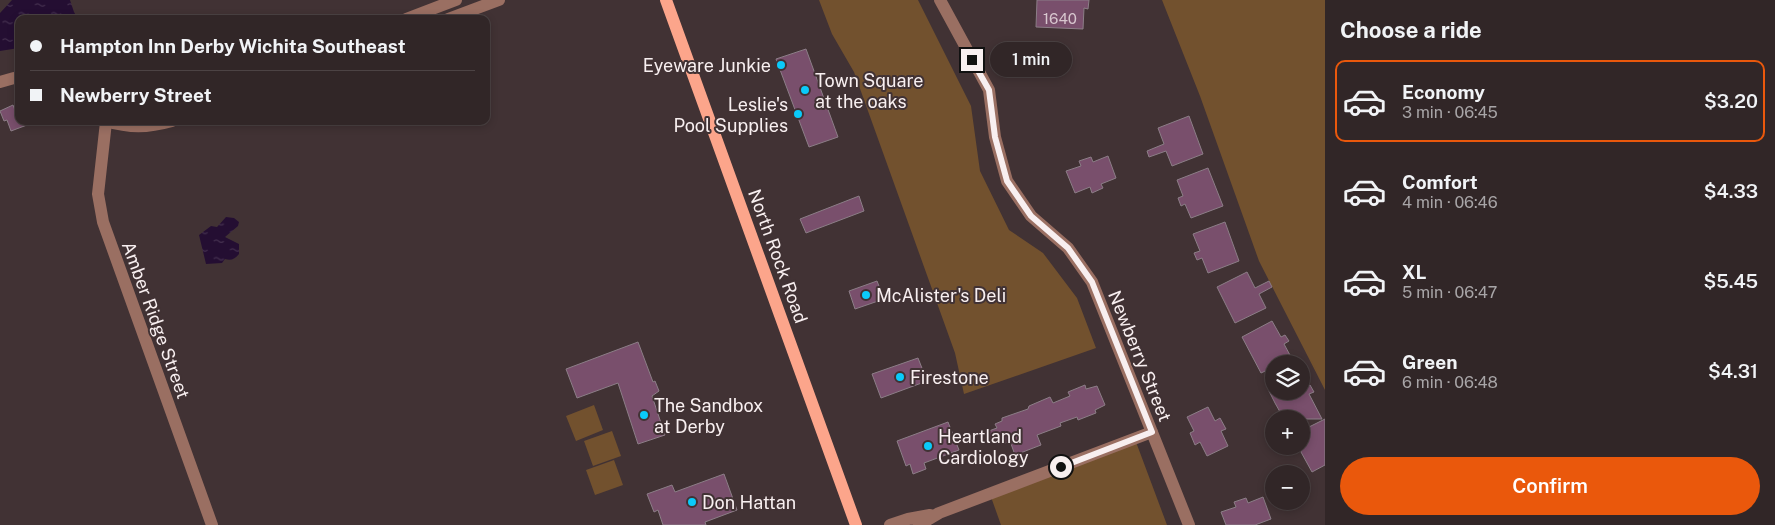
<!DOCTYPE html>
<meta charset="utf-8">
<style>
:root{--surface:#312627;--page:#392e2f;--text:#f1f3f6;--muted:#a8a5a7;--line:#4c4344;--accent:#ea580c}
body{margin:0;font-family:"Public Sans",sans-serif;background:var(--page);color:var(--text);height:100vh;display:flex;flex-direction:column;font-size:19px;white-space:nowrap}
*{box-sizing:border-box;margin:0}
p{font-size:16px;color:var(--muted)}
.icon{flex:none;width:28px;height:28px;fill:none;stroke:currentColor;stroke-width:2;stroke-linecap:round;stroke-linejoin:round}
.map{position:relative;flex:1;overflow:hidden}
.sheet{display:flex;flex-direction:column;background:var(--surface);width:450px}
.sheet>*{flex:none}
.top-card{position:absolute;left:15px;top:15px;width:475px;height:110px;border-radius:10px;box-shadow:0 2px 8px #0003,0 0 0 1px var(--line);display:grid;align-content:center;height:110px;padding:0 15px;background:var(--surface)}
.tools{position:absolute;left:1265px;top:355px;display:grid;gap:10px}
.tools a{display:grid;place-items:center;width:45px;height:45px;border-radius:50%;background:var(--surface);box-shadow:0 2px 8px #0003,0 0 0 1px var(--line);font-size:25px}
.end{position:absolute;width:22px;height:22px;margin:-11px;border:6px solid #f8eff0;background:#111;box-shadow:0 0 0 2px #111}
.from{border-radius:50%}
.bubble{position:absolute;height:35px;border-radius:18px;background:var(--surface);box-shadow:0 2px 8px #0003,0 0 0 1px var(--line);font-size:16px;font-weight:600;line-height:35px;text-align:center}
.top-card b{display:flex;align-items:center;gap:18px;height:48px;font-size:19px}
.top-card b+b{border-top:1px solid var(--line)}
.top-card i{width:12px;height:12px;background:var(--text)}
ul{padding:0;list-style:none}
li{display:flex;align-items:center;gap:15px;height:82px;margin:0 10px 8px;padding:0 5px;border:2px solid transparent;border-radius:10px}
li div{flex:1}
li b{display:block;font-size:19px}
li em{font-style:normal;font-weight:600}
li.on{border-color:var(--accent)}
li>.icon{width:45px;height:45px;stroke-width:1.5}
h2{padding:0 15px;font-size:22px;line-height:60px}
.primary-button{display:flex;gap:10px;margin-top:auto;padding:10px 15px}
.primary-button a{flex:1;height:58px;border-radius:30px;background:var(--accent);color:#fff;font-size:20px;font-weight:600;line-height:58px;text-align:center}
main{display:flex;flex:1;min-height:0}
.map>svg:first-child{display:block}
.grass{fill:#72512e}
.water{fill:url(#water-ripples)}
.building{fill:#794f6c;stroke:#8c7e87}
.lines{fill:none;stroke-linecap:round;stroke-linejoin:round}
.minor{stroke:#9a6f62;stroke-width:12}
.major{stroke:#fca58b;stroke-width:12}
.route{stroke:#f8eff0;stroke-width:6}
.poi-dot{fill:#0acafa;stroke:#413234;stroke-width:2}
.labels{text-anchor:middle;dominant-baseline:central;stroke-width:4;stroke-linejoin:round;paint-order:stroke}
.number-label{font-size:15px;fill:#d8c7cf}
.poi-label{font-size:18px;fill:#f8eff0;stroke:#413234;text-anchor:start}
.street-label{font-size:18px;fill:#f8eff0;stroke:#413234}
</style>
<main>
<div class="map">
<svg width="1325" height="525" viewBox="0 0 1325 525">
<defs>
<pattern id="water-ripples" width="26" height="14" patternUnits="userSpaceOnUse" patternTransform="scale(1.25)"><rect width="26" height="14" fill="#240e32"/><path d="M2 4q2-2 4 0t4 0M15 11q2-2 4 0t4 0" fill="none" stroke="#453150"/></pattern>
</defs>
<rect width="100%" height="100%" fill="#413234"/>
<path class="grass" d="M819,0H918L971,106L980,171L1009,230L1043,253L1077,298L1096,348L964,394L955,353L854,72L832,34Z
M1162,0H1325V390L1259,261L1200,96Z
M594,405L603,430L576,441L566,416Z
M612,431L621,456L593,466L584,441Z
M1136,442L1167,525H1001L991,497Z
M614,460L623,485L595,495L586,470Z"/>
<path class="water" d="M12,0H70L74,12L78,19H19V48L0,51V13Z
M226,217L234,218L239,222L238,226L225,237L239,244V254C235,259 231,261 225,259L222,263L206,264L199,235L211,226L217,227Z"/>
<path class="building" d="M1037,0H1089L1088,9L1084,8L1083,29L1036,27Z
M806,49L838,137L809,147L776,59Z
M13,105L16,113L19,112V121L35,122L11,131L7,120L4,121L0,111Z
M1189,116L1203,154L1172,166L1166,151L1149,157L1147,151L1164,144L1158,128Z
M1108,156L1116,178L1101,184L1103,188L1092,193L1090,187L1075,193L1066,171L1081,166L1079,161L1091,157L1093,162Z
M1208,168L1223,206L1191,218L1185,204L1181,206L1178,198L1183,196L1177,180Z
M859,196L864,211L806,233L800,219Z
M1225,222L1239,261L1208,273L1202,258L1197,260L1194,253L1200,251L1193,234Z
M1247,272L1255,288L1269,281L1272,287L1259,294L1266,308L1235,323L1217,287Z
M877,281L884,299L855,309L849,291Z
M1272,321L1281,337L1285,335L1289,341L1284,344L1291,357L1279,364H1274V367L1261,373L1242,337Z
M638,342L653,382L655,381L659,391L652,396L665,435L638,444L618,383L577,398L566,369Z
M918,358L927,381L881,398L872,374Z
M1301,380L1306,388L1310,385L1314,392L1309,394L1322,419H1284L1275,403L1269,391H1301Z
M1085,385L1086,389L1097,386L1105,405L1095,410L1096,413L1078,420L1077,417L1060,423L1061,426L1037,435L1041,445L1015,455L1010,441L1003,444L1001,438L990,442L986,432L997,428L995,424L1002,421V418L1028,409L1029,406L1050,397L1053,403L1070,396L1068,392Z
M1208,407L1215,421L1220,418L1226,429L1221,431L1228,446L1207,456L1200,442L1195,445L1190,433L1194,431L1187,417Z
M1325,419V465L1312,472L1301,452V431Z
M948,422L959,450L924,463L926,469L913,474L910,464L906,466L897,441Z
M724,474L737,510L705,522L706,525H663L658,510L654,512L647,494L672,485L675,492Z
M1263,497L1271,519L1255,525H1226L1221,512L1236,507L1234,502L1246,498L1248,503Z"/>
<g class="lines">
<path class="minor" d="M940,0L989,90L995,137L1007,181L1031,216L1068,248L1092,282L1189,525
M406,19L456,0
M448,19L499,0
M0,82L14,78L19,79
M105,121C130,128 147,128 172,121
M106,122L98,194L103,222L212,525
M890,525L908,519L930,515
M919,525L939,513L1152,432"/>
<path class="major" d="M666,0L856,525"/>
</g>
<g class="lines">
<path class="route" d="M972,60L989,90L995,137L1007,181L1031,216L1068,248L1092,282L1152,432L1061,467"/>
</g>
<g class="poi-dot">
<circle cx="781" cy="65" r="5"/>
<circle cx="805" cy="90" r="5"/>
<circle cx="798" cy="114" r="5"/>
<circle cx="866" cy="295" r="5"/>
<circle cx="900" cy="377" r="5"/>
<circle cx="644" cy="415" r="5"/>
<circle cx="928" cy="446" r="5"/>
<circle cx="692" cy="502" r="5"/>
</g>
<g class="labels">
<g class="number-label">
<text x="1060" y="18">1640</text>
</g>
<g class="poi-label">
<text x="771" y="65" text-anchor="end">Eyeware Junkie</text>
<text x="815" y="80">Town Square<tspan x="815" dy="21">at the oaks</tspan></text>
<text x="788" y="104" text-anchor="end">Leslie's<tspan x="788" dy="21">Pool Supplies</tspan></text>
<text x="876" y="295">McAlister's Deli</text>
<text x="910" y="377">Firestone</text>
<text x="654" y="405">The Sandbox<tspan x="654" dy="21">at Derby</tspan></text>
<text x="938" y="436">Heartland<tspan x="938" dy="21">Cardiology</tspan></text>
<text x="702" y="502">Don Hattan</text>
</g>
<g class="street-label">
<text transform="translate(778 256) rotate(70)">North Rock Road</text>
<text transform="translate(156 320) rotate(70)">Amber Ridge Street</text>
<text transform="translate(1140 356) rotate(68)">Newberry Street</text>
</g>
</g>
</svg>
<div class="tools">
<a><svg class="icon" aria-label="layers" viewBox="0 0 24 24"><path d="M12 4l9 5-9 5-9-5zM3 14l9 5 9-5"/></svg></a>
<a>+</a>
<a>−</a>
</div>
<i class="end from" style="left:1061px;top:467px"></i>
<i class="end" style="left:972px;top:60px"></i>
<div class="bubble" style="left:990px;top:42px;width:82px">1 min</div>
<div class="top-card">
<b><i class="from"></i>Hampton Inn Derby Wichita Southeast</b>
<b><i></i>Newberry Street</b>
</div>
</div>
<section class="sheet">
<h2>Choose a ride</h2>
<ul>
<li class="on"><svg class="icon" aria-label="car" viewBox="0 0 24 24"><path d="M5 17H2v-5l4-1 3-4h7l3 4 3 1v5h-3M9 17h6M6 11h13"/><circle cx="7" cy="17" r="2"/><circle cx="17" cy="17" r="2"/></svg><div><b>Economy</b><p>3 min · 06:45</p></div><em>$3.20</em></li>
<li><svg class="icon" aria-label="car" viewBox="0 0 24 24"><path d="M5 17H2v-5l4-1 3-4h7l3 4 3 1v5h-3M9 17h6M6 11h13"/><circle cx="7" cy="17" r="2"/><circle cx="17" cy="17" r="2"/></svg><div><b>Comfort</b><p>4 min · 06:46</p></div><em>$4.33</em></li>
<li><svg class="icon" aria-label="car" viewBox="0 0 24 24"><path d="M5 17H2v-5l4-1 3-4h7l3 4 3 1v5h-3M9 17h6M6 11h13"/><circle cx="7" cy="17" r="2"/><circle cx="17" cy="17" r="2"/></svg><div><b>XL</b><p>5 min · 06:47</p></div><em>$5.45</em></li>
<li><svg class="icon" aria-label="car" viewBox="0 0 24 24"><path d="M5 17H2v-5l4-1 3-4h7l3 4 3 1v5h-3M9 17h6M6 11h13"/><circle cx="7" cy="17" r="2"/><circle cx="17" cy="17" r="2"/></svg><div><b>Green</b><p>6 min · 06:48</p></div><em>$4.31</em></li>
</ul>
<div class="primary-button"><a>Confirm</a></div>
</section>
</main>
